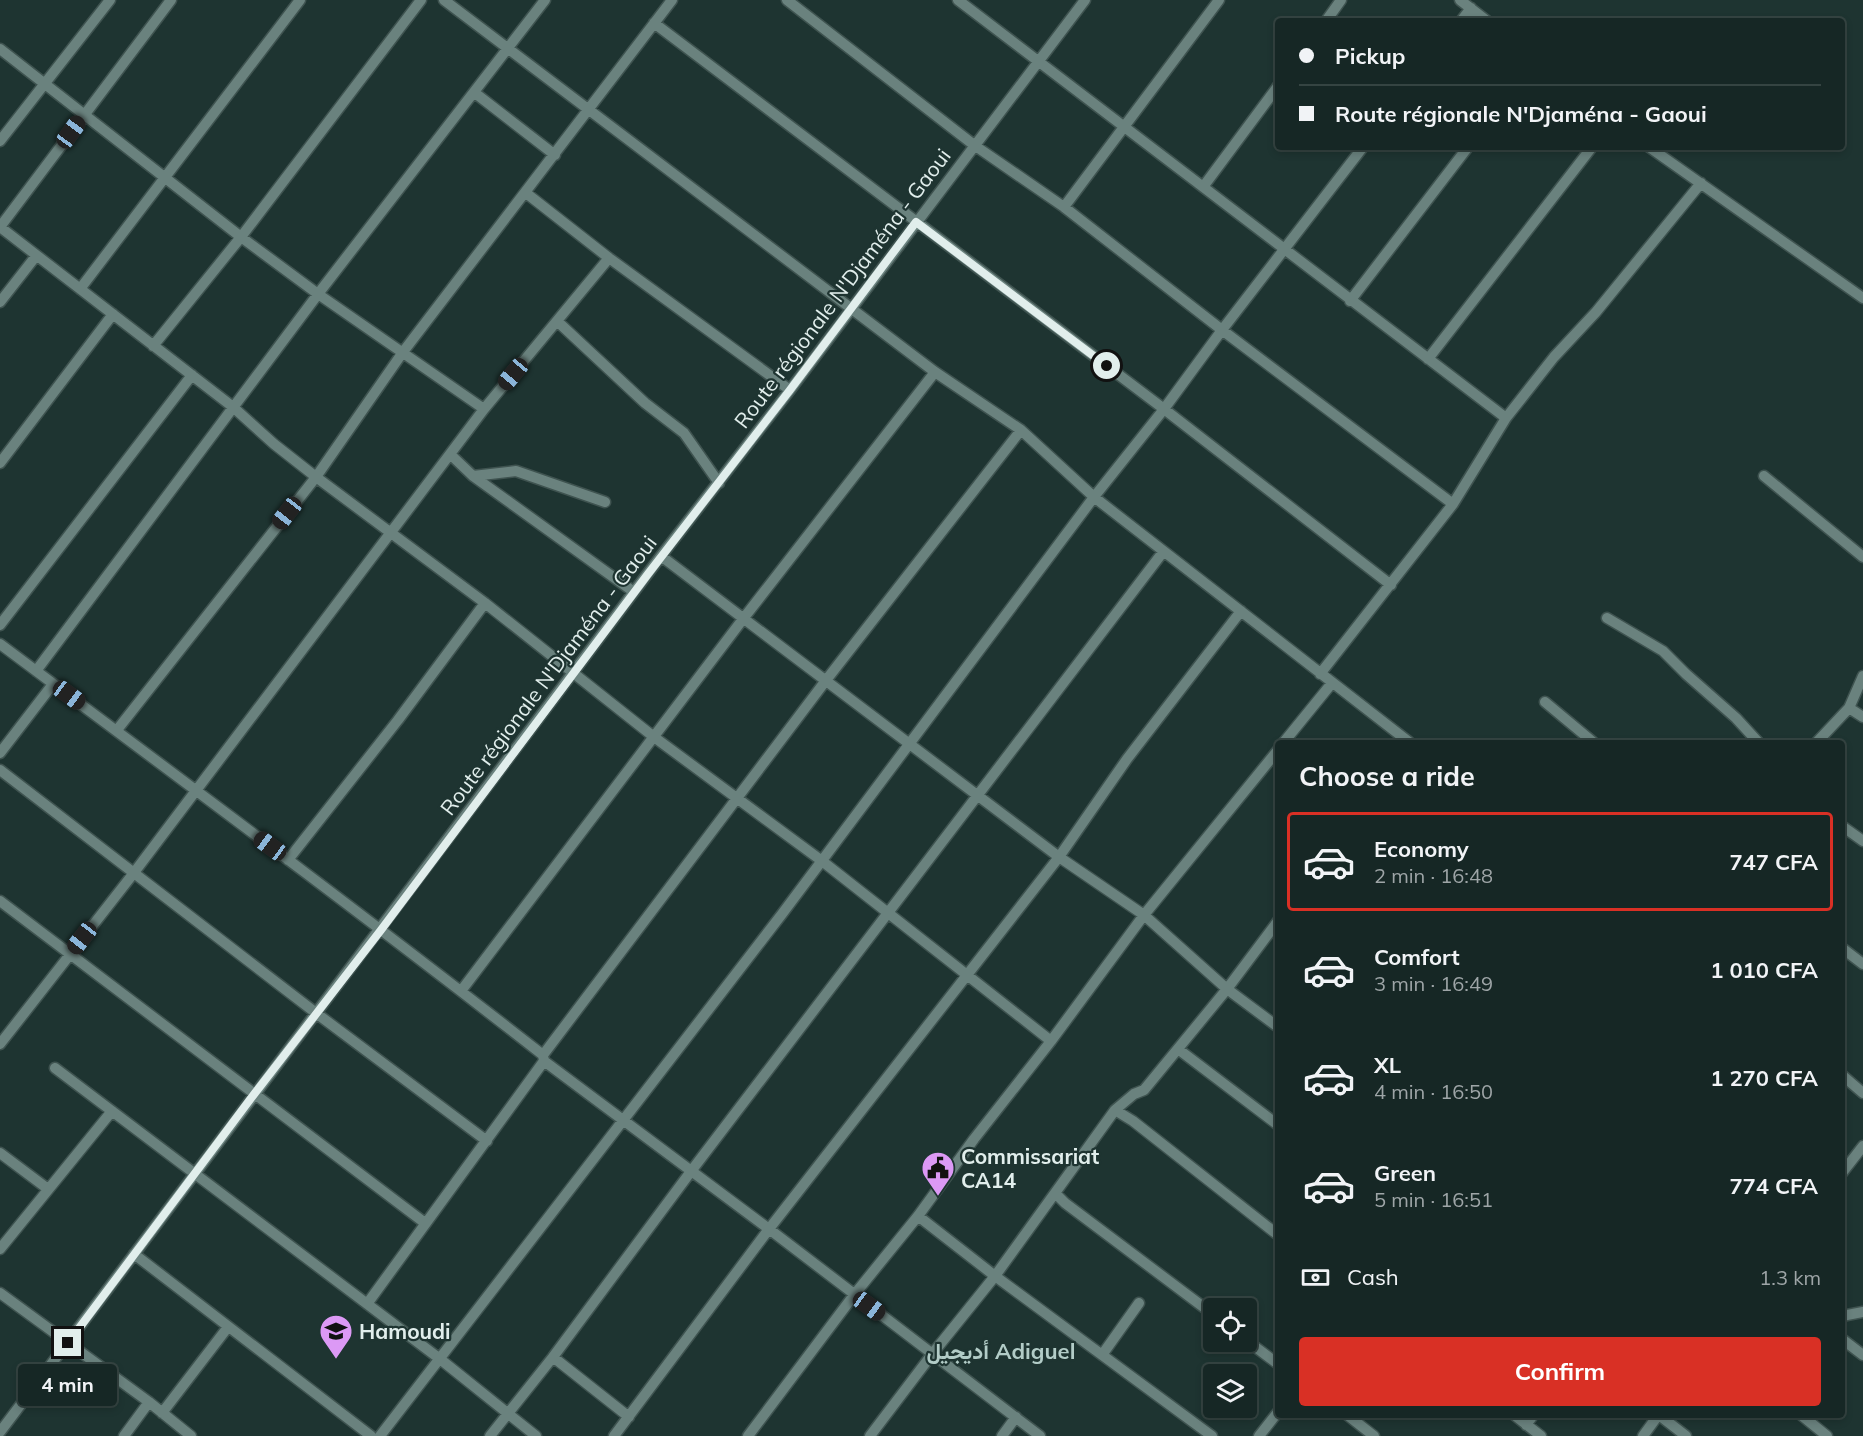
<!DOCTYPE html>
<meta charset="utf-8">
<style>
:root{--surface:#162725;--page:#233332;--text:#f1f3f6;--muted:#9ea5a7;--line:#354442;--accent:#d93025}
body{margin:0;font-family:Mulish,Vazirmatn,sans-serif;background:var(--page);color:var(--text);height:100vh;display:flex;flex-direction:column;font-size:22px;white-space:nowrap}
*{box-sizing:border-box;margin:0}
p{font-size:20px;color:var(--muted)}
.icon{flex:none;width:33px;height:33px;fill:none;stroke:currentColor;stroke-width:2;stroke-linecap:round;stroke-linejoin:round}
.map{position:relative;flex:1;overflow:hidden}
.sheet{position:absolute;left:1275px;top:740px;width:570px;height:678px;display:flex;flex-direction:column;background:var(--surface);border-radius:6px;box-shadow:0 3px 9px #0003,0 0 0 2px var(--line)}
.sheet>*{flex:none}
.guide{position:absolute;left:1275px;top:18px;width:570px;height:132px;border-radius:6px;box-shadow:0 3px 9px #0003,0 0 0 2px var(--line);display:grid;align-content:center;height:132px;padding:0 24px;background:var(--surface)}
.tools{position:absolute;left:1203px;top:1298px;display:grid;gap:12px}
.tools a{display:grid;place-items:center;width:54px;height:54px;border-radius:6px;background:var(--surface);box-shadow:0 3px 9px #0003,0 0 0 2px var(--line);font-size:30px}
.end{position:absolute;width:27px;height:27px;margin:-14px;border:8px solid #e1eeec;background:#111;box-shadow:0 0 0 3px #111}
.from{border-radius:50%}
.bubble{position:absolute;height:42px;border-radius:6px;background:var(--surface);box-shadow:0 3px 9px #0003,0 0 0 2px var(--line);font-size:20px;font-weight:700;line-height:42px;text-align:center}
.car{position:absolute;width:18px;height:36px;margin:-18px -9px;border-radius:8px;box-shadow:0 0 4px 2px #0007;background:linear-gradient(#222 24%,#8ab4d8 0 40%,#222 0 76%,#8ab4d8 0 86%,#222 0)}
.guide b{display:flex;align-items:center;gap:21px;height:57px;font-size:22px}
.guide b+b{border-top:2px solid var(--line)}
.guide i{width:15px;height:15px;background:var(--text)}
ul{padding:0;list-style:none}
li{display:flex;align-items:center;gap:18px;height:99px;margin:0 12px 9px;padding:0 12px;border:3px solid transparent;border-radius:6px}
li div{flex:1}
li b{display:block;font-size:22px}
li em{font-style:normal;font-weight:700}
li.on{border-color:var(--accent)}
li>.icon{width:54px;height:54px;stroke-width:1.5}
h2{padding:0 24px;font-size:27px;line-height:72px}
.pay{display:flex;align-items:center;gap:15px;height:66px;padding:0 24px;font-size:22px}
.pay p{margin-inline-start:auto}
.button{display:flex;gap:12px;margin-top:auto;padding:12px 24px}
.button a{flex:1;height:69px;border-radius:6px;background:var(--accent);color:#fff;font-size:24px;font-weight:700;line-height:69px;text-align:center}
.map>svg:first-child{display:block}
.lines{fill:none;stroke-linecap:round;stroke-linejoin:round}
.minor-casing{stroke:#3f5350;stroke-width:13}
.minor{stroke:#6a827e;stroke-width:10}
.route{stroke:#e1eeec;stroke-width:8}
.labels{text-anchor:middle;dominant-baseline:central;stroke-width:4.5;stroke-linejoin:round;paint-order:stroke}
.street-label{font-size:21px;fill:#e1eeec;stroke:#1e3431}
.poi-label{font-size:21px;font-weight:bold;fill:#e1eeec;stroke:#1e3431;text-anchor:start}
.neighbourhood-label{font-size:22px;font-weight:bold;fill:#b2ccc7;stroke:#1e3431}
</style>
<div class="map">
<svg width="1863" height="1436" viewBox="0 0 1863 1436">
<rect width="100%" height="100%" fill="#1e3431"/>
<g class="lines">
<g class="minor-casing">
<path id="minor" d="M444,0L935,372L1021,430L1094,497L1409,742
M787,0L974,145L1064,207L1222,330L1453,504
M958,0L1506,418
M1460,0L1487,21
M1326,21L1341,0
M1461,21L1471,8
M654,23L1164,409L1391,585
M0,49L241,237L318,294L484,409
M475,93L555,155
M0,141L110,0
M1649,147L1863,298
M1203,187L1278,86
M526,193L609,258L790,390
M1064,207L1219,0
M0,227L233,407L274,444L316,477L485,603L654,737L822,861L1051,1041
M0,227L171,0
M80,289L300,0
M1350,301L1468,147
M0,302L36,256
M557,321L645,403L684,433L719,483
M153,346L241,237L421,0
M1428,359L1592,147
M451,455L473,476L634,592
M0,463L113,314
M473,476L516,471L605,502
M1764,476L1863,557
M661,556L1059,857L1144,915L1227,989L1278,1027
M1607,618L1663,651L1686,674L1736,718L1758,742
M0,625L192,375
M0,644C182,780 364,915 543,1055L544,1061L769,1229L1040,1436
M36,671L318,294L545,0
M1320,674L1453,504L1506,418L1554,357L1596,312L1701,183
M1545,702L1593,742
M1849,708L1863,717
M117,730L316,477L403,352L672,0
M1284,742L1332,683
M1817,742L1849,708L1863,676
M0,753L53,684
M0,770L316,1013L487,1141
M1842,826L1863,841
M288,860L398,720L485,603
M0,901L425,1223
M1842,948L1863,964
M461,991L743,619L935,372
M0,1044L133,874L484,409L609,258
M1178,1049L1278,1125
M543,1055L827,679L1021,430
M55,1068L440,1359L536,1436
M1842,1075L1863,1093
M1115,1110L1133,1121L1278,1235
M0,1153L48,1189
M1842,1173L1863,1146
M1056,1194L1065,1203L1214,1315
M918,1216L995,1276L1212,1436
M0,1249L112,1111
M134,1254L371,1436
M0,1293L149,1402L191,1436
M367,1304L544,1061
M1842,1316L1863,1312
M1842,1339L1863,1355
M1246,1340L1278,1364
M1102,1355L1139,1303
M553,1357L629,1417
M162,1413L228,1327
M1346,1414L1374,1436
M1513,1414L1541,1436
M1800,1414L1827,1436
M1659,1415L1686,1436
M1526,1425L1534,1414
M0,1432L661,556L790,390L1085,0
M124,1436L149,1402
M380,1436L782,914L1094,497L1164,409L1222,330L1363,147
M490,1436L553,1357L692,1170L1163,552
M614,1436L769,1229L1059,857L1127,759L1241,611
M748,1436L854,1295L918,1216L974,1139L1051,1041L1144,915L1278,750
M870,1436L933,1353L995,1276L1115,1110L1134,1094L1144,1090L1227,989L1278,921
M1002,1436L1016,1417
M1259,1436L1278,1412
M1643,1436L1659,1414"/>
</g>
<use href="#minor" class="minor"/>
</g>
<g class="lines">
<path class="route" d="M68,1343L255,1093L381,930L648,574L790,390L916,222L1107,366"/>
</g>
<defs>
<g id="civic-pin" transform="scale(1.725)"><path d="M0 17L-7.5 6A9.5 9.5 0 1 1 7.5 6Z" fill="#dc99f5" stroke="#1e3431"/><path d="M-.6-6.5H3V-4.5H.6V-3L4-1V1h2V6H-6V1h2V-1L-.6-3ZM-1.2 2.5V6h2.4V2.5Z" fill="#111"/></g>
<g id="school-pin" transform="scale(1.725)"><path d="M0 17L-7.5 6A9.5 9.5 0 1 1 7.5 6Z" fill="#dc99f5" stroke="#1e3431"/><path d="M0-5L7-2L0 1L-7-2ZM-4 1L0 2.5L4 1V4Q0 6-4 4Z" fill="#111"/></g>
</defs>
<g fill-rule="evenodd">
<use href="#civic-pin" x="938" y="1168"/>
<use href="#school-pin" x="336" y="1331"/>
</g>
<g class="labels">
<g class="street-label">
<text transform="translate(842 288) rotate(-53)">Route régionale N'Djaména - Gaoui</text>
<text transform="translate(548 675) rotate(-53)">Route régionale N'Djaména - Gaoui</text>
</g>
<g class="poi-label">
<text x="961" y="1156">Commissariat<tspan x="961" dy="24">CA14</tspan></text>
<text x="359" y="1331">Hamoudi</text>
</g>
<g class="neighbourhood-label">
<text x="1001" y="1351">أديجيل Adiguel</text>
</g>
</g>
</svg>
<div class="tools">
<a><svg class="icon" aria-label="locate" viewBox="0 0 24 24"><circle cx="12" cy="12" r="6"/><path d="M12 2v4M12 18v4M2 12h4M18 12h4"/></svg></a>
<a><svg class="icon" aria-label="layers" viewBox="0 0 24 24"><path d="M12 4l9 5-9 5-9-5zM3 14l9 5 9-5"/></svg></a>
</div>
<i class="end from" style="left:1107px;top:366px"></i>
<i class="end" style="left:68px;top:1343px"></i>
<div class="bubble" style="left:18px;top:1364px;width:99px">4 min</div>
<i class="car" style="left:71px;top:132px;rotate:36deg"></i>
<i class="car" style="left:513px;top:374px;rotate:220deg"></i>
<i class="car" style="left:287px;top:513px;rotate:218deg"></i>
<i class="car" style="left:69px;top:695px;rotate:126deg"></i>
<i class="car" style="left:270px;top:846px;rotate:306deg"></i>
<i class="car" style="left:82px;top:938px;rotate:218deg"></i>
<i class="car" style="left:869px;top:1306px;rotate:126deg"></i>
<div class="guide">
<b><i class="from"></i>Pickup</b>
<b><i></i>Route régionale N'Djaména - Gaoui</b>
</div>
<section class="sheet">
<h2>Choose a ride</h2>
<ul>
<li class="on"><svg class="icon" aria-label="car" viewBox="0 0 24 24"><path d="M5 17H2v-5l4-1 3-4h7l3 4 3 1v5h-3M9 17h6M6 11h13"/><circle cx="7" cy="17" r="2"/><circle cx="17" cy="17" r="2"/></svg><div><b>Economy</b><p>2 min · 16:48</p></div><em>747 CFA</em></li>
<li><svg class="icon" aria-label="car" viewBox="0 0 24 24"><path d="M5 17H2v-5l4-1 3-4h7l3 4 3 1v5h-3M9 17h6M6 11h13"/><circle cx="7" cy="17" r="2"/><circle cx="17" cy="17" r="2"/></svg><div><b>Comfort</b><p>3 min · 16:49</p></div><em>1 010 CFA</em></li>
<li><svg class="icon" aria-label="car" viewBox="0 0 24 24"><path d="M5 17H2v-5l4-1 3-4h7l3 4 3 1v5h-3M9 17h6M6 11h13"/><circle cx="7" cy="17" r="2"/><circle cx="17" cy="17" r="2"/></svg><div><b>XL</b><p>4 min · 16:50</p></div><em>1 270 CFA</em></li>
<li><svg class="icon" aria-label="car" viewBox="0 0 24 24"><path d="M5 17H2v-5l4-1 3-4h7l3 4 3 1v5h-3M9 17h6M6 11h13"/><circle cx="7" cy="17" r="2"/><circle cx="17" cy="17" r="2"/></svg><div><b>Green</b><p>5 min · 16:51</p></div><em>774 CFA</em></li>
</ul>
<div class="pay"><svg class="icon" aria-label="cash" viewBox="0 0 24 24"><path d="M3 7h18v10H3z"/><circle cx="12" cy="12" r="2"/></svg>Cash<p>1.3 km</p></div>
<div class="button"><a>Confirm</a></div>
</section>
</div>
